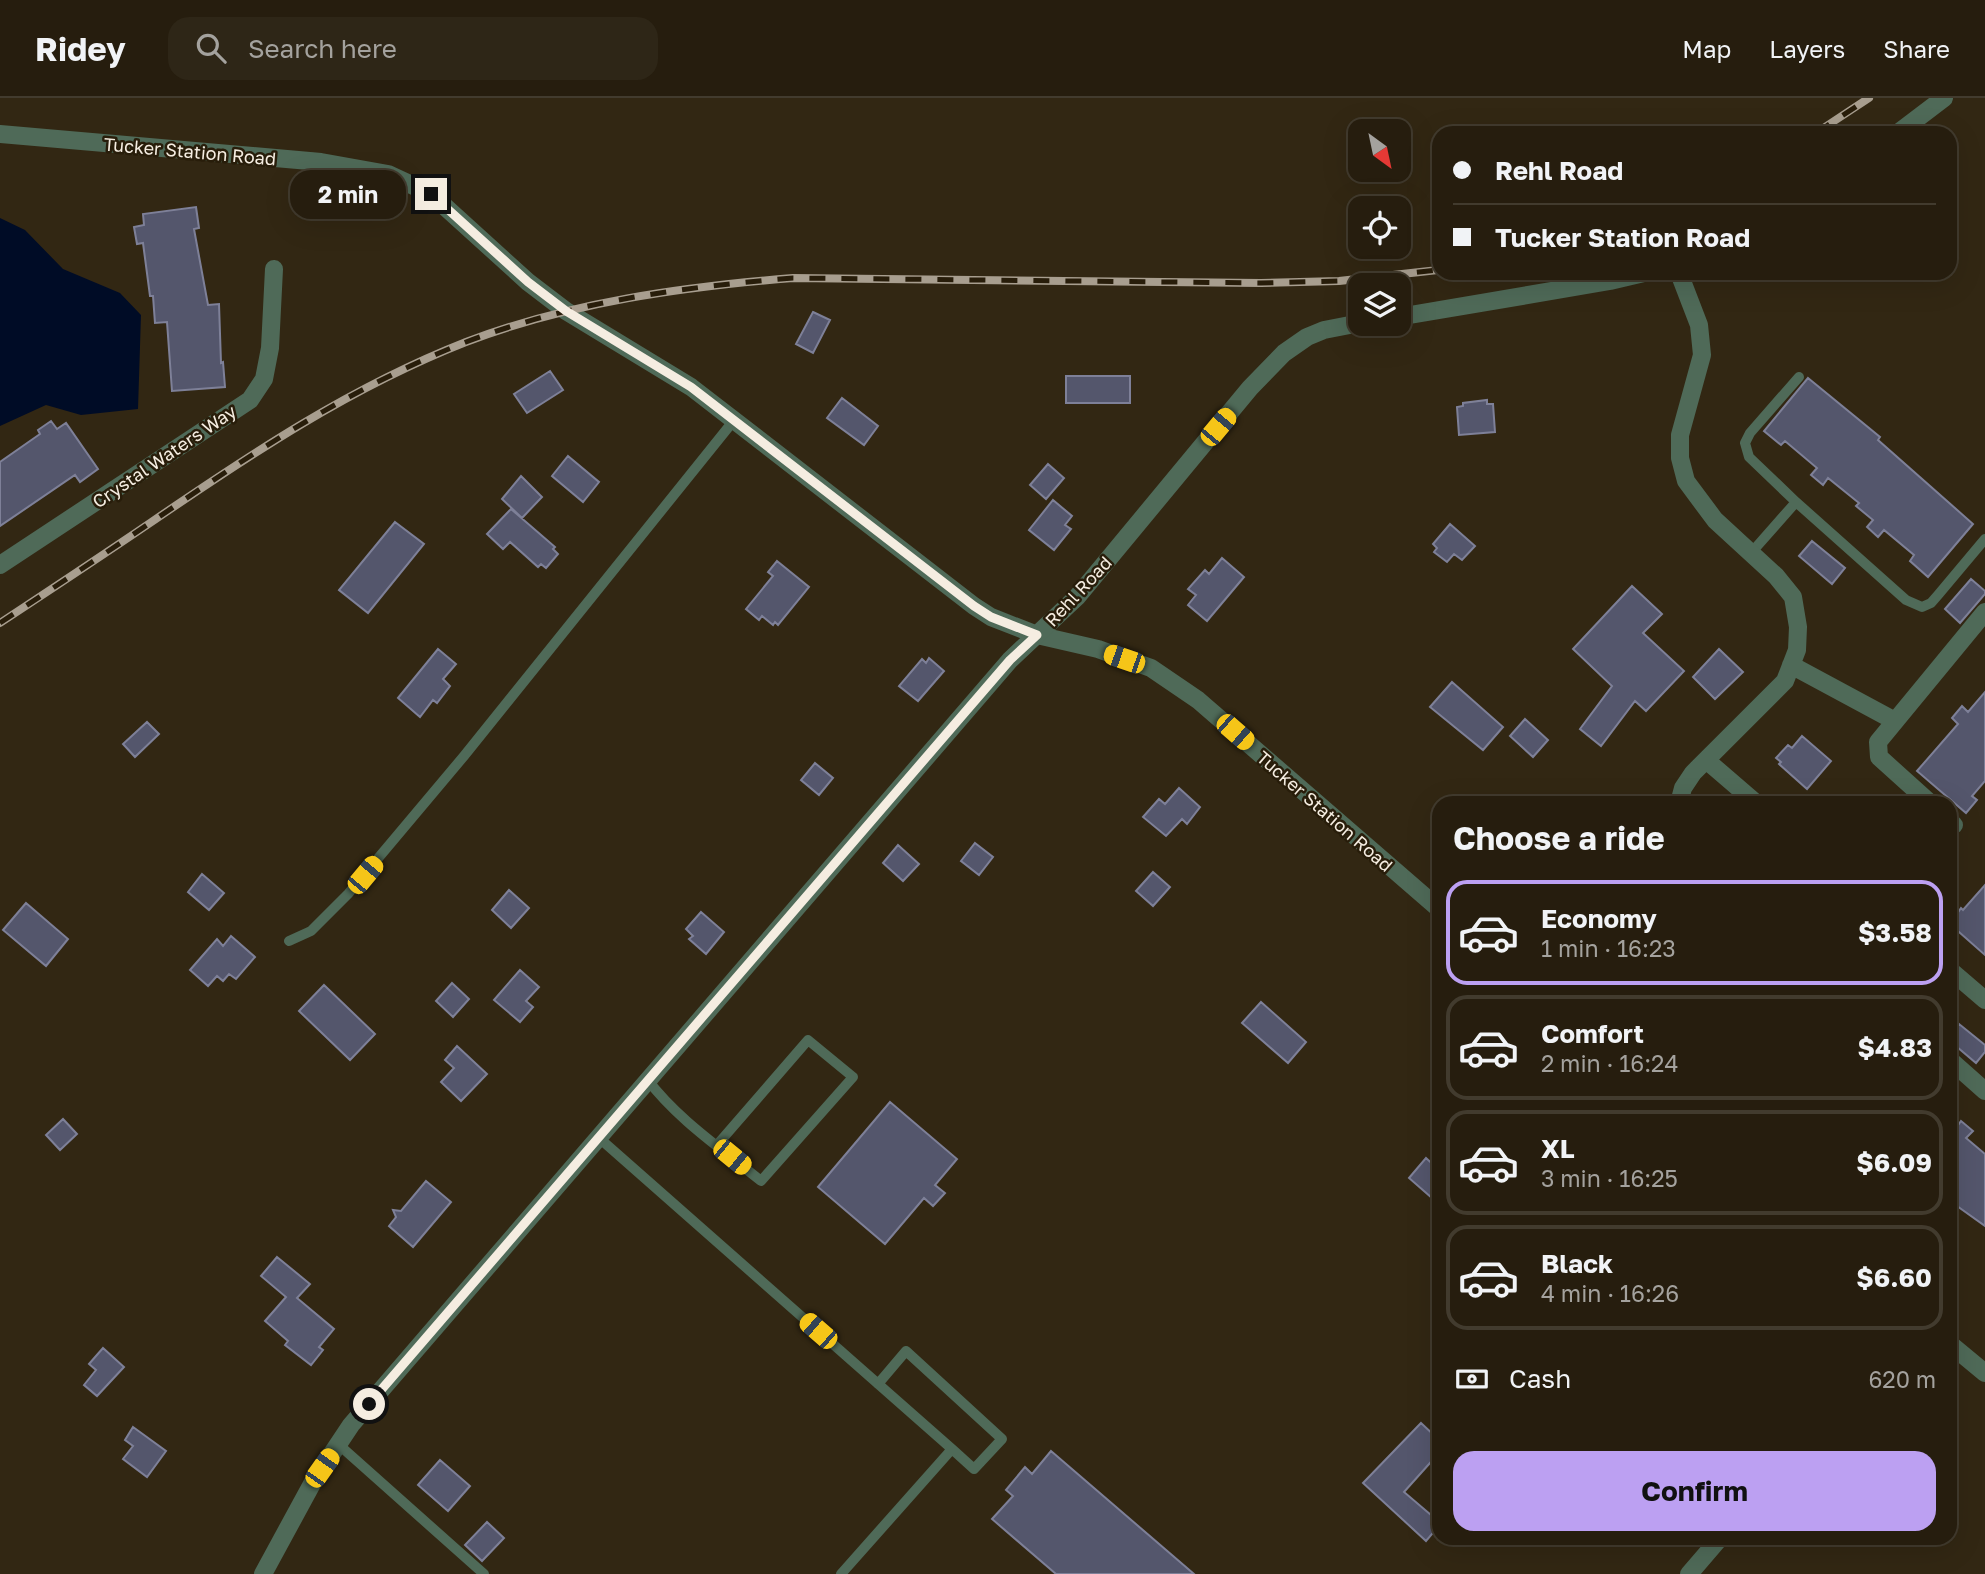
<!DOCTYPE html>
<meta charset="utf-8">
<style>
:root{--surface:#261d0e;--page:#2e2617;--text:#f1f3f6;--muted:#a4a29e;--line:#423b2e;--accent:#bca0f2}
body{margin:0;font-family:"Golos Text",sans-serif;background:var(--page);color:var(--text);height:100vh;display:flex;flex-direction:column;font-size:26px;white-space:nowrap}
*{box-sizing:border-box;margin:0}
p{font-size:23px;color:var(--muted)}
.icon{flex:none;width:38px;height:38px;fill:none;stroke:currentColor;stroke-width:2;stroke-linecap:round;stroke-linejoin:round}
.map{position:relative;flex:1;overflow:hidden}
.side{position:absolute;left:1432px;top:698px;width:525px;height:749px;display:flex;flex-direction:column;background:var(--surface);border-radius:21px;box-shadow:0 7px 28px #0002,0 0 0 2px var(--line)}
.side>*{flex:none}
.top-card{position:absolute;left:1432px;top:28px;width:525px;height:154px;border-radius:21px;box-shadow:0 7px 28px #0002,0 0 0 2px var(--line);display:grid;align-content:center;height:154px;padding:0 21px;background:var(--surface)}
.needle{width:46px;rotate:147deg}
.buttons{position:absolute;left:1348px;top:21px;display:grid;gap:14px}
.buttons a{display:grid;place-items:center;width:63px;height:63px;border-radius:14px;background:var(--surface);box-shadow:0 7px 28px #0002,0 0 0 2px var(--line);font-size:35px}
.end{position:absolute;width:32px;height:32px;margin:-16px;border:9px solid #f5ede1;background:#111;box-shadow:0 0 0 4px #111}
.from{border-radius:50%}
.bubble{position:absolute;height:49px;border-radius:21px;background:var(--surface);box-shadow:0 7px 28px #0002,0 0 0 2px var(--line);font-size:23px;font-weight:700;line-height:49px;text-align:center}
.car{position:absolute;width:21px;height:42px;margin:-21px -10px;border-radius:9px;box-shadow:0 0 5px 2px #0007;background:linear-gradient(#f5c518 24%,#345 0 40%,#f5c518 0 76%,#345 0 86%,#f5c518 0)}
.top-card b{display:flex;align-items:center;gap:24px;height:66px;font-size:26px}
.top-card b+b{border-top:2px solid var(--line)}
.top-card i{width:18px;height:18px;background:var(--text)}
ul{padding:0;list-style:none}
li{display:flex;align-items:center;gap:21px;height:105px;margin:0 14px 10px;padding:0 7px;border:4px solid var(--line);border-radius:21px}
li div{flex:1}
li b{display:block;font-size:26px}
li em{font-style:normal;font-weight:700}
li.current{border-color:var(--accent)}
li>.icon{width:63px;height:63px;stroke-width:1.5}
h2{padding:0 21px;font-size:32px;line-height:84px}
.pay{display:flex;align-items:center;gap:18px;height:77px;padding:0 21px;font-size:26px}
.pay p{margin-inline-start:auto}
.primary-button{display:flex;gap:14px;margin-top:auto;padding:14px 21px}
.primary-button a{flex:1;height:80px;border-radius:21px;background:var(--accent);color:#111;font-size:28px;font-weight:700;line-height:80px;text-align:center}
header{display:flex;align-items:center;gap:42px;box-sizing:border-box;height:98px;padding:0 35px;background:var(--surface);border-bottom:2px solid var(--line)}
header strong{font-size:33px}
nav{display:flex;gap:38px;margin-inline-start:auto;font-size:24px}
.search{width:490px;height:63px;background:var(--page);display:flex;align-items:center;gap:18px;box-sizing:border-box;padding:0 24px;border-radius:21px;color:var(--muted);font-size:26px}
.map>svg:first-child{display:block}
.water{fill:#000c26}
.building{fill:#54566c;stroke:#7e8098;stroke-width:2}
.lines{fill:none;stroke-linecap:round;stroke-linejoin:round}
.service{stroke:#4f6a58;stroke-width:10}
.minor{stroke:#4f6a58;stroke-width:18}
.tertiary{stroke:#4f6a58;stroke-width:18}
.rail-casing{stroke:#a89e8f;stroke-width:8}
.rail{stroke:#281d0a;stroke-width:5;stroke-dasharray:16;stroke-linecap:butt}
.route{stroke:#f5ede1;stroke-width:9}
.labels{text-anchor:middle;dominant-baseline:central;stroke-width:5;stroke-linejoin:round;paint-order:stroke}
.street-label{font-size:18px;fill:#f5ede1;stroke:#281d0a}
</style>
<header>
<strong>Ridey</strong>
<div class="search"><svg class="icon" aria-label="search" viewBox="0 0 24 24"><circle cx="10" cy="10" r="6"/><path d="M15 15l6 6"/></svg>Search here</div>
<nav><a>Map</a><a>Layers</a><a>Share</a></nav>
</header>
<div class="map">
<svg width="1985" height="1476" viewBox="0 0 1985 1476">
<rect width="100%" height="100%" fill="#322713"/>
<path class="water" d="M0,120L25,132L63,171L120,195L141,217L138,311L81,317L46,307L0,328Z"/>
<path class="building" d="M196,109L199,130L194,131L208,207L219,206L221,265L223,264L225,289L172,293L167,224L155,225L153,198H150L143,145L137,146L134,129L144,127L143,116Z
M813,214L830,222L813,255L796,246Z
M550,273L563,292L527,315L514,296Z
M1066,278H1130V305H1066Z
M1808,280L1880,339L1878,342L1973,426L1928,479L1910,463L1914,457L1884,432L1878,439L1867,429L1873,422L1856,408L1859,405L1828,380L1823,387L1811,377L1817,370L1785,343L1781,347L1764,333Z
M842,300L878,328L864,347L827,320Z
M1487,302V306H1493L1495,334L1459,337L1457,309L1463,308V305Z
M51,323L57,331L66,325L98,371L80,384L75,377L0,428V364L40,336L38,332Z
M568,358L599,384L583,404L552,378Z
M1048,366L1064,380L1046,401L1030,387Z
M521,378L542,399L522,420L502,401Z
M1053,402L1072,418L1065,427L1071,431L1054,452L1029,432Z
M511,411L555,449L553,451L558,456L546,470L541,466L538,469L510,444L503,451L487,436Z
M395,424L424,446L368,515L339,492Z
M1450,426L1475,448L1462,462L1454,456L1447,464L1434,454L1437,450L1433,446Z
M1812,443L1845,470L1832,486L1799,458Z
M1222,460L1244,479L1207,523L1188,507L1196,497L1188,491L1205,472L1209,476Z
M777,463L809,489L778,527L775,524L773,527L762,518L759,522L746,511L773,478L768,474Z
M1971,481L1985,493V496L1960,525L1945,511Z
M1632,488L1662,516L1643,535L1684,573L1646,613L1635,603L1601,648L1580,631L1612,588L1573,551Z
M438,551L456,566L443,581L450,588L437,605L433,602L420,619L398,600Z
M1719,551L1743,574L1715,601L1693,579Z
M929,560L944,573L918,603L899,588L922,561L926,565Z
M1452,584L1503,629L1483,652L1430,609Z
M1985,594V683L1972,698L1977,702L1966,715L1917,673L1958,626L1952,620L1962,608L1968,614Z
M1525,621L1548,642L1533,659L1510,638Z
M147,624L159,636L135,659L123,646Z
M1802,638L1831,663L1807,691L1779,666L1781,664L1776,660L1788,647L1792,650Z
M815,665L833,680L819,697L801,682Z
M1179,690L1200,709L1187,726L1182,721L1166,738L1143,719L1159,701L1165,706Z
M975,745L993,759L979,777L961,763Z
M898,747L919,766L903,783L883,765Z
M1153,774L1170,789L1153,808L1136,793Z
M202,776L224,795L209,812L188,794Z
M1985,787V857L1950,826L1961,810L1963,812Z
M509,792L529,810L511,830L492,812Z
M26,805L68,841L46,868L3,832Z
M701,814L724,834L706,856L689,841L693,838L686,831Z
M231,838L255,859L236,881L229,876L223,883L217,878L208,888L190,872L217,841L223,848Z
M520,872L539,889L526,903L533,909L520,924L494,902Z
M452,885L469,901L453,919L436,903Z
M324,887L375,936L350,962L299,913Z
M1261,904L1306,944L1288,965L1242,925Z
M1959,926L1985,947V954L1976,965L1950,943V937Z
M457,948L487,976L461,1003L441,984L454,970L445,962Z
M890,1004L957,1061L935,1087L945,1095L933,1108L924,1100L885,1146L818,1089Z
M63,1021L77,1036L60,1052L46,1037Z
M1961,1023L1973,1033L1966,1040L1985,1056V1128L1950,1103V1024L1956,1030Z
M1426,1060L1438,1071V1093L1432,1100L1409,1080Z
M426,1083L451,1104L413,1149L389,1128L396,1119L393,1112L401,1113Z
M277,1159L310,1186L297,1200L334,1231L319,1249L323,1252L311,1267L285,1247L288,1243L265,1223L286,1199L261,1178Z
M103,1250L124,1269L97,1298L84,1287L96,1272L89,1266Z
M1421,1325L1438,1341V1356L1404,1394L1438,1423V1429L1426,1443L1363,1385Z
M133,1329L166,1353L147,1379L123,1361L133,1348L125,1342Z
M1051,1353L1194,1476H1056L992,1421L1013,1398L1006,1392L1025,1369L1032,1376Z
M440,1362L470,1388L448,1413L418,1387Z
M487,1424L504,1440L482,1463L465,1447Z"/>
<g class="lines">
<path class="service" d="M1796,404L1906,502L1922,509L1931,505L1938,497L1985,441
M1751,455L1796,404L1749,359L1745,345L1750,335L1799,279
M289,843L311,833L348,796L464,658L735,321
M647,981C678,1022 722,1051 761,1083L853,979L808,942L717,1047
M598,1039L952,1351L841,1476
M878,1286L906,1253L1002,1341L974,1371L952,1351
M338,1346L484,1476"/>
<path class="minor" d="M0,36L321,64L388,76L431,96L528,184L566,213L691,289L974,508L991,519L1037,537L1098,551L1151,570L1198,602L1438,810
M0,467L250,302L264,281L270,250L274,171
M1791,567L1895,623
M1706,662L1756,705
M1679,705L1683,690L1693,675L1785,583L1797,552L1798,529L1793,499L1776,478L1715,422L1686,383L1680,360V337L1702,257L1699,227L1679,175
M1930,705L1879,659L1878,644L1985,514
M1950,723L1954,727
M1950,872L1985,902
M1950,962L1985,993
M1950,1246L1985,1275
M1689,1476L1720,1440"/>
<path class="tertiary" d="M1898,35L1944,0
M1398,219L1610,183L1644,175
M263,1476L313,1384L351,1327L1010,562L1077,499L1250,290L1284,255L1307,239L1324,232L1360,225"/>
<g class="rail-casing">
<path id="rail" d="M1816,35L1869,0
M0,525C50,492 100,459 150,425C251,356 351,289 466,244C571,204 682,189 793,180L1261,185L1339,183L1438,172"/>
</g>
<use href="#rail" class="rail"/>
</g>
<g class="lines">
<path class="route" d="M369,1306L1010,562L1037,537L991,519L974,508L691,289L566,213L528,184L431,96"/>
</g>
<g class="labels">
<g class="street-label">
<text transform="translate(190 53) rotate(5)">Tucker Station Road</text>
<text transform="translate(164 358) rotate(-34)">Crystal Waters Way</text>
<text transform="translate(1078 493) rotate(-47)">Rehl Road</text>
<text transform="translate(1325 713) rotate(41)">Tucker Station Road</text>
</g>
</g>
</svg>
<div class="buttons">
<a><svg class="needle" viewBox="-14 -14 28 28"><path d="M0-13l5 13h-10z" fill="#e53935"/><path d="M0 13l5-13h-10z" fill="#a4a29e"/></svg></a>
<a><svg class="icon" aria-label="locate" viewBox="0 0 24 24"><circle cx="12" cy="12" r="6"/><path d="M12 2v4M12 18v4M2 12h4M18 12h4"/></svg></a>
<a><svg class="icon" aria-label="layers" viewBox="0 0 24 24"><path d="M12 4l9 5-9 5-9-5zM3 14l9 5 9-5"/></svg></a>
</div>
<i class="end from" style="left:369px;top:1306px"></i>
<i class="end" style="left:431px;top:96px"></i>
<div class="bubble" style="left:290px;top:72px;width:116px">2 min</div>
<i class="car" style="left:1218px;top:329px;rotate:40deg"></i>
<i class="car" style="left:1124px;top:561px;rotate:289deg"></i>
<i class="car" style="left:1235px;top:634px;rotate:131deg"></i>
<i class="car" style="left:365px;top:777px;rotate:40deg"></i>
<i class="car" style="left:732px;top:1059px;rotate:129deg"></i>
<i class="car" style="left:818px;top:1233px;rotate:311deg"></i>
<i class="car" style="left:322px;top:1370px;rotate:35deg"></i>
<div class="top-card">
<b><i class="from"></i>Rehl Road</b>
<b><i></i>Tucker Station Road</b>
</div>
<section class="side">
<h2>Choose a ride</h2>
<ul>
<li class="current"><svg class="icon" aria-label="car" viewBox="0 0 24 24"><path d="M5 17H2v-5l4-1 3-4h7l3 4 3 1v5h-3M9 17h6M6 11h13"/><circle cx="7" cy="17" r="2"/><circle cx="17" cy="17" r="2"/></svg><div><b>Economy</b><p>1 min · 16:23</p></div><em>$3.58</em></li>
<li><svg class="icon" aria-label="car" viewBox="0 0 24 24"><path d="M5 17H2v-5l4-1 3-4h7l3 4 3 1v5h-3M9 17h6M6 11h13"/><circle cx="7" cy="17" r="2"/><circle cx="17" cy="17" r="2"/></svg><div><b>Comfort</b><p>2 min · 16:24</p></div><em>$4.83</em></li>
<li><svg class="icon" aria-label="car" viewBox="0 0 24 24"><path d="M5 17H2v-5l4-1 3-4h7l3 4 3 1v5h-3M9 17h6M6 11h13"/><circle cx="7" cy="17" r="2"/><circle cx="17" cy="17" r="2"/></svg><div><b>XL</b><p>3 min · 16:25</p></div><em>$6.09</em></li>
<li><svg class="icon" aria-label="car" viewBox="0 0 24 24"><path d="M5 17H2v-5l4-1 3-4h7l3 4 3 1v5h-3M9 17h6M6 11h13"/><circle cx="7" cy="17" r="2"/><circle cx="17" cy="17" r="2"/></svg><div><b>Black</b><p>4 min · 16:26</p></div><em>$6.60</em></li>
</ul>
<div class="pay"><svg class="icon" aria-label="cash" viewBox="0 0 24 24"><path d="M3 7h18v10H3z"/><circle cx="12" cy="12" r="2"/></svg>Cash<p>620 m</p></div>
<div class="primary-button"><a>Confirm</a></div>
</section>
</div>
